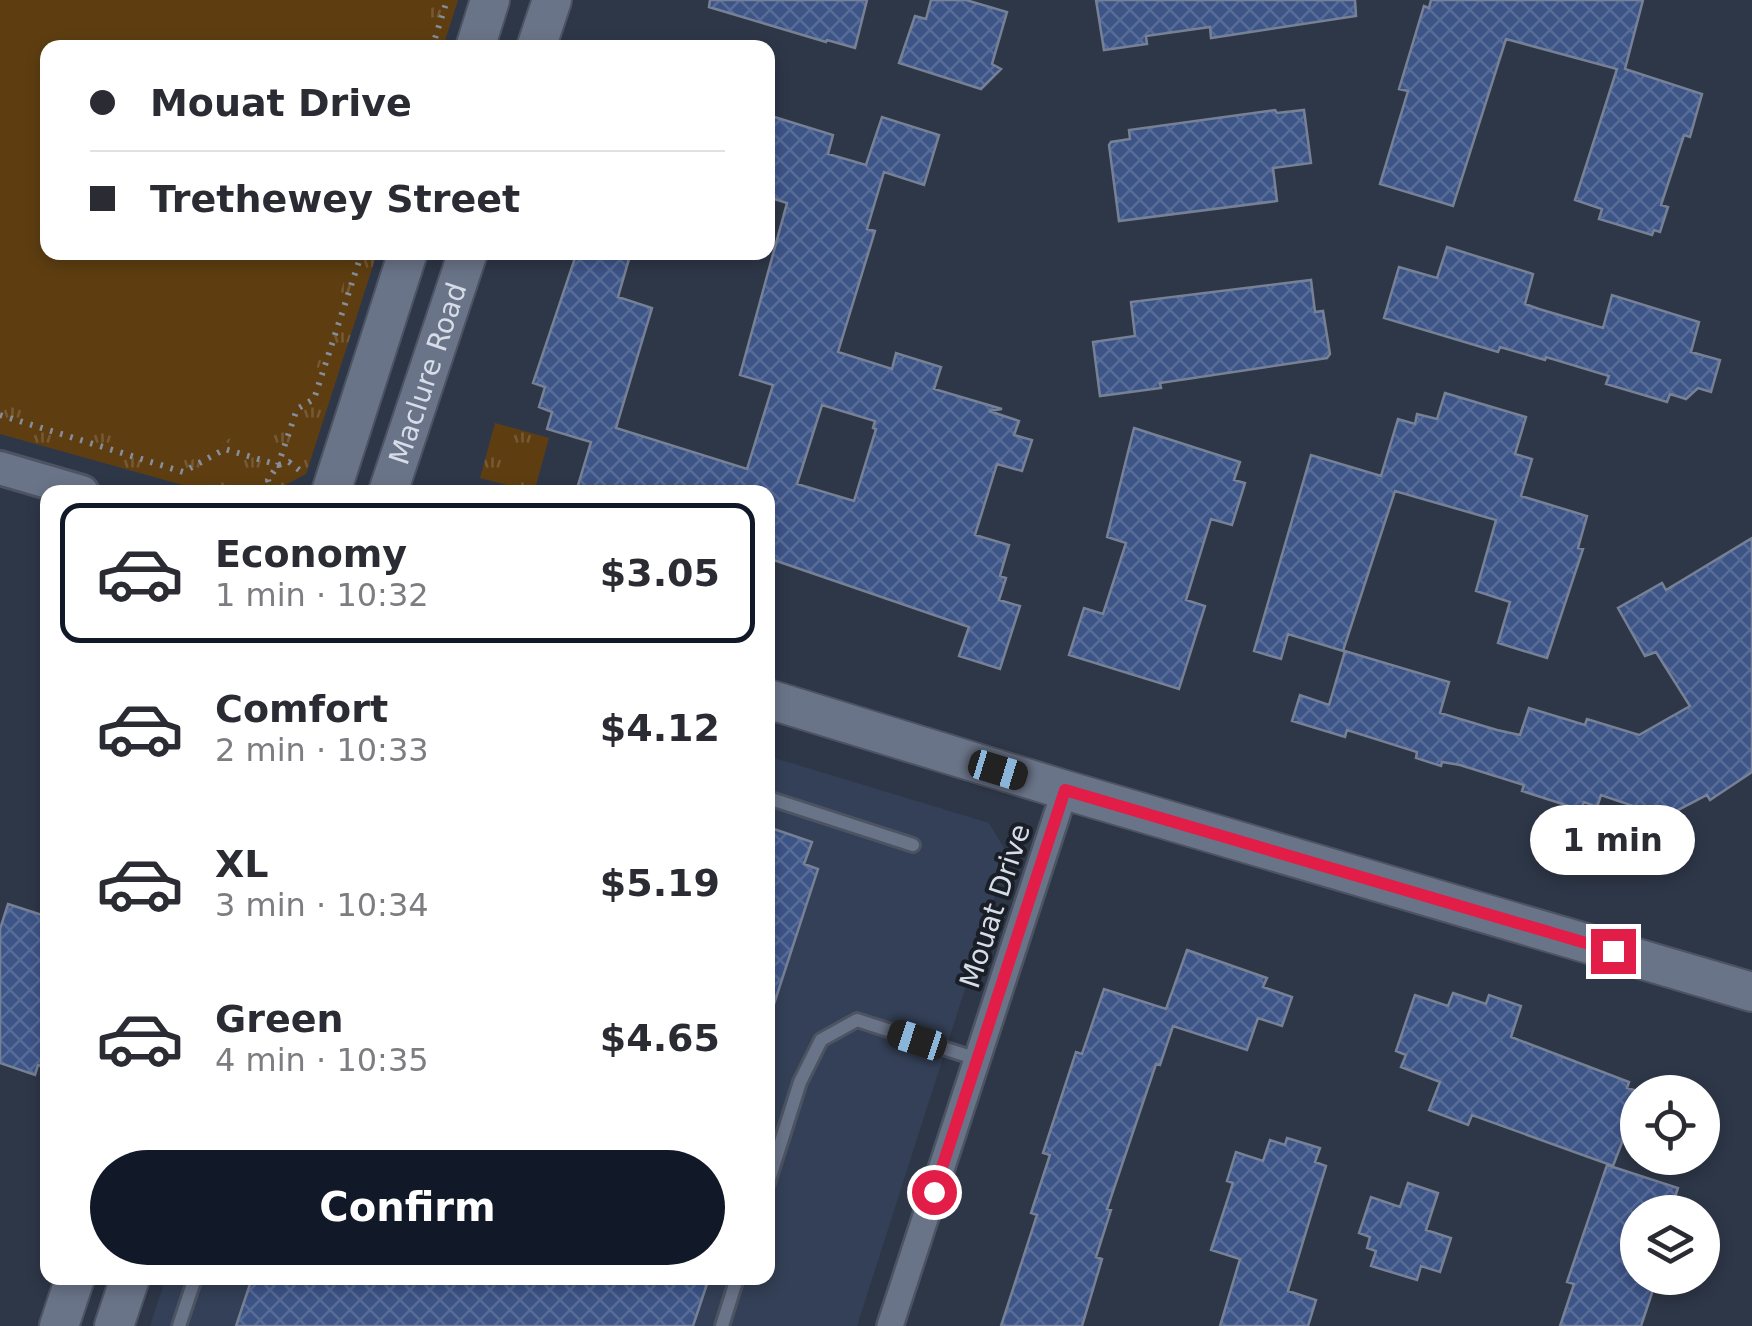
<!DOCTYPE html>
<meta charset="utf-8">
<style>
:root{--surface:#fff;--page:#f7f7f7;--text:#2b2b33;--muted:#7c7c81;--line:#e1e1e2;--accent:#111827}
body{margin:0;font-family:"DejaVu Sans",sans-serif;background:var(--page);color:var(--text);height:100vh;display:flex;flex-direction:column;font-size:38px;white-space:nowrap}
*{box-sizing:border-box;margin:0}
p{font-size:32px;color:var(--muted)}
.icon{flex:none;width:55px;height:55px;fill:none;stroke:currentColor;stroke-width:2;stroke-linecap:round;stroke-linejoin:round}
.map{position:relative;flex:1;overflow:hidden}
.sheet{position:absolute;left:40px;top:485px;width:735px;height:800px;display:flex;flex-direction:column;background:var(--surface);border-radius:20px;box-shadow:0 5px 15px #0003}
.sheet>*{flex:none}
.top-card{position:absolute;left:40px;top:40px;width:735px;height:220px;border-radius:20px;box-shadow:0 5px 15px #0003;display:grid;align-content:center;height:220px;padding:0 50px;background:var(--surface)}
.controls{position:absolute;left:1620px;top:1075px;display:grid;gap:20px}
.controls a{display:grid;place-items:center;width:100px;height:100px;border-radius:50%;background:var(--surface);box-shadow:0 5px 15px #0003;font-size:50px}
.end{position:absolute;width:45px;height:45px;margin:-22px;border:12px solid #e11d48;background:#fff;box-shadow:0 0 0 5px #fff}
.from{border-radius:50%}
.bubble{position:absolute;height:70px;border-radius:35px;background:var(--surface);box-shadow:0 5px 15px #0003;font-size:32px;font-weight:600;line-height:70px;text-align:center}
.car{position:absolute;width:30px;height:60px;margin:-30px -15px;border-radius:12px;box-shadow:0 0 8px 2px #0007;background:linear-gradient(#222 24%,#8ab4d8 0 40%,#222 0 76%,#8ab4d8 0 86%,#222 0)}
.top-card b{display:flex;align-items:center;gap:35px;height:95px;font-size:38px}
.top-card b+b{border-top:2px solid var(--line)}
.top-card i{width:25px;height:25px;background:var(--text)}
ul{padding:18px 0 0;list-style:none}
li{display:flex;align-items:center;gap:30px;height:140px;margin:0 20px 15px;padding:0 30px;border:5px solid transparent;border-radius:20px}
li div{flex:1}
li b{display:block;font-size:38px}
li em{font-style:normal;font-weight:600}
li.selected{border-color:var(--accent)}
li>.icon{width:90px;height:90px;stroke-width:1.5}
.primary-button{display:flex;gap:20px;margin-top:auto;padding:20px 50px}
.primary-button a{flex:1;height:115px;border-radius:60px;background:var(--accent);color:#fff;font-size:40px;font-weight:600;line-height:115px;text-align:center}
.map>svg:first-child{display:block}
.built{fill:#344057}
.park{fill:url(#park-tufts)}
.pitch{fill:#5e3e11}
.building{fill:url(#building-cross-hatch);stroke:#778196;stroke-width:2.5;fill-rule:evenodd}
.lines{fill:none;stroke-linecap:round;stroke-linejoin:round}
.service-casing{stroke:#4c5362;stroke-width:18}
.minor-casing{stroke:#4c5362;stroke-width:30}
.tertiary-casing{stroke:#4c5362;stroke-width:38}
.secondary-casing{stroke:#4c5362;stroke-width:42}
.path{stroke:#868e9c;stroke-width:6;stroke-dasharray:2.5 8;stroke-linecap:butt}
.service{stroke:#6a7488;stroke-width:12}
.minor{stroke:#6a7488;stroke-width:25}
.tertiary{stroke:#6a7488;stroke-width:32}
.secondary{stroke:#6a7488;stroke-width:38}
.route{stroke:#e11d48;stroke-width:12}
.labels{text-anchor:middle;dominant-baseline:central;stroke-width:8;stroke-linejoin:round;paint-order:stroke}
.street-label{font-size:28px;fill:#d7dde8;stroke:#1a1e26}
</style>
<div class="map">
<svg width="1752" height="1326" viewBox="0 0 1752 1326">
<defs>
<pattern id="park-tufts" width="24" height="20" patternUnits="userSpaceOnUse" patternTransform="scale(2.5)"><rect width="24" height="20" fill="#5e3e11"/><path d="M3 7l-1-3M5 7V3M7 7l1-3M15 17l-1-3M17 17v-4M19 17l1-3" fill="none" stroke="#745934"/></pattern>
<pattern id="building-cross-hatch" width="8" height="8" patternUnits="userSpaceOnUse" patternTransform="scale(2.5)"><rect width="8" height="8" fill="#3d5487"/><path d="M0 0l8 8M0 8l8-8" fill="none" stroke="#586c98"/></pattern>
</defs>
<rect width="100%" height="100%" fill="#2e3748"/>
<path class="built" d="M768,756L989,823L1008,855L857,1326H150L166,1278H768Z"/>
<path class="park" d="M0,0H458L443,47L48,48V252L377,253L306,474L272,492H208L0,434Z
M495,423L549,438L534,492L480,478Z"/>
<path class="pitch" d="M0,0H434L419,47L48,48V252L353,253L308,394L190,461L0,401Z"/>
<path class="building" d="M710,0H867L855,48L827,40L826,42L709,7Z
M931,0H966L1007,12L992,64L1001,69L981,89L899,63L915,16L926,19Z
M1096,0H1355L1356,16L1211,38L1210,27L1146,36L1147,44L1104,50Z
M1431,0H1643L1625,69L1702,94L1690,137L1684,135L1661,205L1668,207L1660,232L1654,230L1652,235L1599,219L1602,209L1575,200L1617,69L1506,39L1453,206L1380,184L1408,91L1399,89L1424,6L1429,8Z
M1275,110L1277,113L1304,110L1311,163L1273,168L1277,201L1119,221L1109,145L1111,142L1130,139L1129,130Z
M768,115L833,135L828,154L866,165L882,117L939,135L924,185L884,172L867,229L875,231L838,352L892,369L896,353L941,367L934,389L1002,409L989,411L1019,421L1014,435L1032,440L1022,471L997,464L975,535L1009,545L1000,576L1006,578L999,600L1020,606L1000,669L959,656L969,627L768,558V492H576L591,442L547,429L552,412L539,407L545,387L533,383L577,252H631L618,297L652,308L616,428L747,469L773,385L740,375L787,203L768,197ZM822,405L875,421L873,428L876,429L854,501L797,484Z
M1447,247L1533,274L1525,304L1539,309L1603,328L1612,295L1699,322L1691,352L1720,360L1711,392L1698,388L1686,399L1670,394L1667,402L1606,384L1609,376L1546,357L1545,360L1500,347L1498,352L1384,318L1399,267L1437,278Z
M1311,280L1315,312L1323,311L1330,354L1327,358L1160,383L1161,388L1100,396L1093,342L1135,336L1131,302Z
M1445,393L1526,417L1515,454L1532,459L1521,496L1587,516L1578,548L1583,549L1547,658L1498,643L1510,602L1476,591L1496,520L1395,491L1343,651L1288,634L1281,659L1254,651L1311,455L1381,476L1398,419L1415,424L1417,414L1437,419Z
M1134,428L1240,462L1234,480L1245,483L1232,525L1211,519L1186,600L1205,606L1179,689L1069,655L1084,608L1103,614L1126,543L1107,537Z
M1752,538V772L1710,800L1707,795L1651,824L1642,809L1601,795L1597,807L1584,802L1581,810L1522,791L1524,785L1460,765L1442,762L1441,766L1416,758L1417,752L1347,730L1345,737L1292,721L1300,695L1329,705L1345,651L1449,682L1440,713L1497,730L1520,735L1529,708L1585,725L1587,719L1639,735L1690,706L1656,652L1645,656L1618,608L1662,583L1666,590Z
M768,827L812,842L804,864L818,869L773,1007L768,1006Z
M8,904L48,917V1068L38,1065L35,1075L0,1063V929Z
M1187,950L1267,978L1263,987L1292,997L1282,1026L1258,1018L1247,1050L1173,1026L1160,1065L1156,1064L1107,1209L1111,1210L1096,1257L1102,1259L1082,1326H1001L1037,1215L1031,1213L1050,1155L1043,1153L1076,1052L1082,1054L1104,989L1166,1009Z
M1453,993L1486,1004L1489,995L1521,1006L1511,1037L1629,1082L1627,1088L1641,1092H1638V1101L1613,1166L1472,1115L1468,1125L1429,1110L1440,1082L1401,1067L1406,1055L1396,1051L1415,995L1448,1006Z
M1287,1138L1320,1148L1315,1162L1326,1166L1288,1291L1316,1300L1308,1326H1220L1240,1259L1211,1250L1233,1183L1227,1181L1236,1152L1263,1161L1270,1140L1285,1145Z
M1607,1165L1678,1188L1670,1212H1638V1278H1657L1641,1326H1560L1574,1284L1567,1282Z
M1408,1183L1438,1193L1426,1230L1451,1238L1440,1272L1421,1266L1417,1280L1371,1266L1376,1251L1367,1248L1370,1237L1359,1233L1371,1197L1400,1207Z
M252,1278H709L693,1326H236Z"/>
<g class="lines">
<g class="service-casing">
<path id="service" d="M768,798L913,845
M768,1183L800,1082L821,1040L857,1020L977,1059
M179,1326L195,1278
M722,1326L737,1278"/>
</g>
<g class="minor-casing">
<path id="minor" d="M890,1326L1065,790"/>
</g>
<g class="tertiary-casing">
<path id="tertiary" d="M0,468L82,492"/>
</g>
<g class="secondary-casing">
<g id="secondary">
<path d="M475,48L490,0"/>
<path d="M536,48L552,0"/>
<path d="M331,492L408,252"/>
<path id="s1" d="M388,492L468,252"/>
<path d="M768,699L1065,790L1752,992"/>
<path d="M59,1326L75,1278"/>
<path d="M114,1326L130,1278"/>
</g>
</g>
<path class="path" d="M432,48L447,0
M0,415L183,472L225,449L278,465L297,409L314,399L362,252
M272,492L268,480L278,465L289,462L303,473"/>
<use href="#service" class="service"/>
<use href="#minor" class="minor"/>
<use href="#tertiary" class="tertiary"/>
<use href="#secondary" class="secondary"/>
</g>
<g class="lines">
<path class="route" d="M934,1192L1065,790L1613,951"/>
</g>
<g class="labels">
<g class="street-label">
<text stroke="none"><textPath href="#s1" startOffset="125">Maclure Road</textPath></text>
<text transform="translate(995 906) rotate(-72)">Mouat Drive</text>
</g>
</g>
</svg>
<div class="controls">
<a><svg class="icon" aria-label="locate" viewBox="0 0 24 24"><circle cx="12" cy="12" r="6"/><path d="M12 2v4M12 18v4M2 12h4M18 12h4"/></svg></a>
<a><svg class="icon" aria-label="layers" viewBox="0 0 24 24"><path d="M12 4l9 5-9 5-9-5zM3 14l9 5 9-5"/></svg></a>
</div>
<i class="end from" style="left:934px;top:1192px"></i>
<i class="end" style="left:1613px;top:951px"></i>
<div class="bubble" style="left:1530px;top:805px;width:165px">1 min</div>
<i class="car" style="left:998px;top:770px;rotate:107deg"></i>
<i class="car" style="left:917px;top:1040px;rotate:288deg"></i>
<div class="top-card">
<b><i class="from"></i>Mouat Drive</b>
<b><i></i>Trethewey Street</b>
</div>
<section class="sheet">
<ul>
<li class="selected"><svg class="icon" aria-label="car" viewBox="0 0 24 24"><path d="M5 17H2v-5l4-1 3-4h7l3 4 3 1v5h-3M9 17h6M6 11h13"/><circle cx="7" cy="17" r="2"/><circle cx="17" cy="17" r="2"/></svg><div><b>Economy</b><p>1 min · 10:32</p></div><em>$3.05</em></li>
<li><svg class="icon" aria-label="car" viewBox="0 0 24 24"><path d="M5 17H2v-5l4-1 3-4h7l3 4 3 1v5h-3M9 17h6M6 11h13"/><circle cx="7" cy="17" r="2"/><circle cx="17" cy="17" r="2"/></svg><div><b>Comfort</b><p>2 min · 10:33</p></div><em>$4.12</em></li>
<li><svg class="icon" aria-label="car" viewBox="0 0 24 24"><path d="M5 17H2v-5l4-1 3-4h7l3 4 3 1v5h-3M9 17h6M6 11h13"/><circle cx="7" cy="17" r="2"/><circle cx="17" cy="17" r="2"/></svg><div><b>XL</b><p>3 min · 10:34</p></div><em>$5.19</em></li>
<li><svg class="icon" aria-label="car" viewBox="0 0 24 24"><path d="M5 17H2v-5l4-1 3-4h7l3 4 3 1v5h-3M9 17h6M6 11h13"/><circle cx="7" cy="17" r="2"/><circle cx="17" cy="17" r="2"/></svg><div><b>Green</b><p>4 min · 10:35</p></div><em>$4.65</em></li>
</ul>
<div class="primary-button"><a>Confirm</a></div>
</section>
</div>
